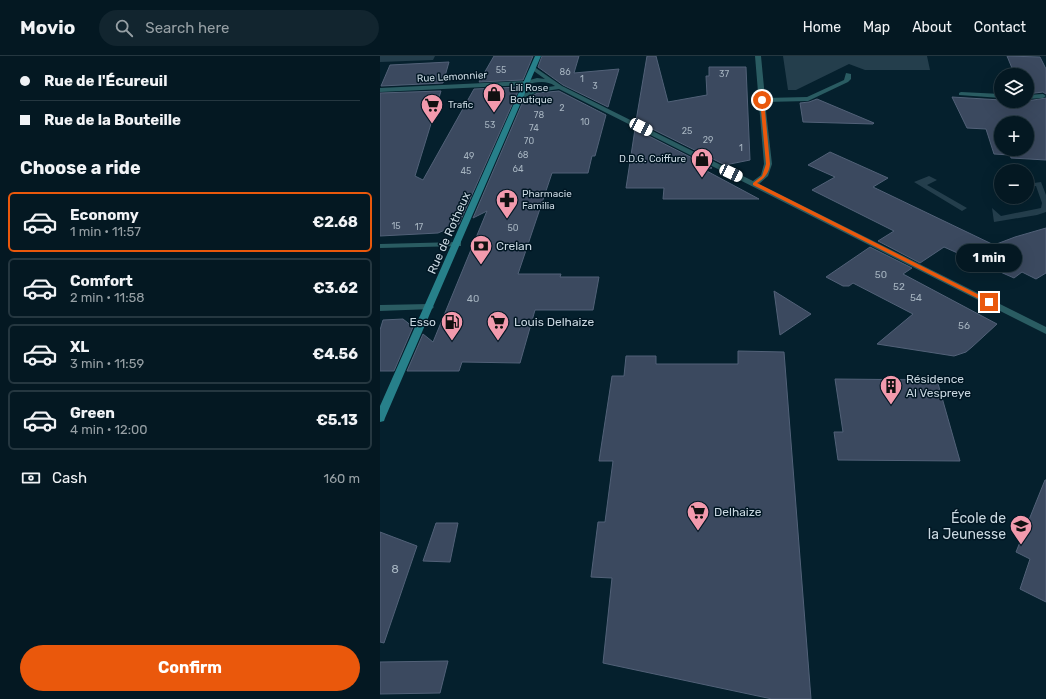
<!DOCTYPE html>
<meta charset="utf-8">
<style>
:root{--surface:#041822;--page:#12252f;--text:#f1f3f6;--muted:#97a0a5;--line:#253740;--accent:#ea580c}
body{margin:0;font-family:Rubik,sans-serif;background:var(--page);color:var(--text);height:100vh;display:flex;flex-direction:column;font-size:15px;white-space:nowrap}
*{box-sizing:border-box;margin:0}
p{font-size:13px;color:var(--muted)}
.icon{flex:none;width:22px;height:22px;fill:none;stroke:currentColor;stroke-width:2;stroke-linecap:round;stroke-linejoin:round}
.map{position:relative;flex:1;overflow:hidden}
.side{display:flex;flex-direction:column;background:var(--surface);width:380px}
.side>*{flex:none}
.top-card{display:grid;align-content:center;height:88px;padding:0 20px;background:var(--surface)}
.tools{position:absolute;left:614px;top:12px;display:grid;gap:8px}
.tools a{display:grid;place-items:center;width:40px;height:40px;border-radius:50%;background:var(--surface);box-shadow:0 4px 16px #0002,0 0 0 1px var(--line);font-size:20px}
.end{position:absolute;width:18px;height:18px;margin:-9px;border:5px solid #ea580c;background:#fff;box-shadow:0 0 0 2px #fff}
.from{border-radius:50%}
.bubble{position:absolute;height:28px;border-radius:14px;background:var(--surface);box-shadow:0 4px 16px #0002,0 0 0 1px var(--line);font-size:13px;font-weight:700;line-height:28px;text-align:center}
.car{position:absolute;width:12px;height:24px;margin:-12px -6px;border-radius:5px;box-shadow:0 0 3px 1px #0007;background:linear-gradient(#fff 24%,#345 0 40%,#fff 0 76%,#345 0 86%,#fff 0)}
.top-card b{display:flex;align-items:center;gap:14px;height:38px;font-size:15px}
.top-card b+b{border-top:1px solid var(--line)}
.top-card i{width:10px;height:10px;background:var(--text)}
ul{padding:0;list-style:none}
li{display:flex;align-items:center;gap:12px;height:60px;margin:0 8px 6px;padding:0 12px;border:2px solid var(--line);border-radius:6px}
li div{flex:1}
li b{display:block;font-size:15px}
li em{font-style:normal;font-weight:700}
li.active{border-color:var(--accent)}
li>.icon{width:36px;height:36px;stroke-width:1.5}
h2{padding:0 20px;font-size:18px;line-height:48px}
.pay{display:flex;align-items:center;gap:10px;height:44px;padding:0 20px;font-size:15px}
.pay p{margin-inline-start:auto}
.action{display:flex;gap:8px;margin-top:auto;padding:8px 20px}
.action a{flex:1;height:46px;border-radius:24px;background:var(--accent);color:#fff;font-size:16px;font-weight:700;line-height:46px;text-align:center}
header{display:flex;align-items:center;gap:24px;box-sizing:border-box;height:56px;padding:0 20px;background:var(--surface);border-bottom:1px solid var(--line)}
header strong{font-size:19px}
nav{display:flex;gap:22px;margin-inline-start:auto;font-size:14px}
.search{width:280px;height:36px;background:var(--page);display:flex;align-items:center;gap:10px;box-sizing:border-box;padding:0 14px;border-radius:22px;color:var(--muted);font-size:15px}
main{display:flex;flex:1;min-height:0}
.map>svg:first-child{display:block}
.green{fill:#243e4c}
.building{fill:#3b495f;stroke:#526178;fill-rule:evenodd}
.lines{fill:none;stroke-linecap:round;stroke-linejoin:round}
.lane{fill:#2a5c62;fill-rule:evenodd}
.street{fill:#2a5c62;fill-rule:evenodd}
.secondary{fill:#27808a;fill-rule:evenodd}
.route{fill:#ea580c}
.labels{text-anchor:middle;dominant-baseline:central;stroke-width:3;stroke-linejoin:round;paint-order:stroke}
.far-number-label{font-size:9px;fill:#a6b4c0}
.far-street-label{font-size:10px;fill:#c9d8e1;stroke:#001623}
.far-poi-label{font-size:10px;fill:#c9d8e1;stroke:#001623;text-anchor:start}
.number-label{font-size:10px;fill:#a6b4c0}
.street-label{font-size:12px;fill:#c9d8e1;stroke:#001623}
.poi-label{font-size:12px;fill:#c9d8e1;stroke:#001623;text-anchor:start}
.near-number-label{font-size:12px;fill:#a6b4c0}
.near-poi-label{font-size:14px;fill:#c9d8e1;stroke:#001623;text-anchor:end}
</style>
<header>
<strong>Movio</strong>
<div class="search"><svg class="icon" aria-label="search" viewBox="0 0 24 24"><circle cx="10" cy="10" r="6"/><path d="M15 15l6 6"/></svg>Search here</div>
<nav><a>Home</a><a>Map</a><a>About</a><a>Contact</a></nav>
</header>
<main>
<section class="side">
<div class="top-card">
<b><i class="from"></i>Rue de l'Écureuil</b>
<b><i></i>Rue de la Bouteille</b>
</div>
<h2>Choose a ride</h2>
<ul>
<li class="active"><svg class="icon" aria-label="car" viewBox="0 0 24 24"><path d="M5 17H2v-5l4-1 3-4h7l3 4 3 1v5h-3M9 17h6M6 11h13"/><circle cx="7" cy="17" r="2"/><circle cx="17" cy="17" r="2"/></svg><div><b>Economy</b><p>1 min · 11:57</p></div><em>€2.68</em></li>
<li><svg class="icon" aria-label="car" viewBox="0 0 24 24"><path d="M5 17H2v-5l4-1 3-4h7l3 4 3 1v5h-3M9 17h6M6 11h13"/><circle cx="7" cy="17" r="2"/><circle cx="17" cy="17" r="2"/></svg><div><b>Comfort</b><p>2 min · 11:58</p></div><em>€3.62</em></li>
<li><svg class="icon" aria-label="car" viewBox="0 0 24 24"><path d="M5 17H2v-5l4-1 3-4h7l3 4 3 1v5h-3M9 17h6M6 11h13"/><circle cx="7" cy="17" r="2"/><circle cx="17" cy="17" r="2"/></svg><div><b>XL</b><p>3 min · 11:59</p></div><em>€4.56</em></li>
<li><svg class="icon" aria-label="car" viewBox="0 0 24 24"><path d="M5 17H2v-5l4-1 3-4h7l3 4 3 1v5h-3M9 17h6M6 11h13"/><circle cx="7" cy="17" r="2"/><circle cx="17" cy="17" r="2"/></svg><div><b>Green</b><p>4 min · 12:00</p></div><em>€5.13</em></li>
</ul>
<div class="pay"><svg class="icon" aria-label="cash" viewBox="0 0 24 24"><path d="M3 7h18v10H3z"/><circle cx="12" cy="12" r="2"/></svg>Cash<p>160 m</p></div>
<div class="action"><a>Confirm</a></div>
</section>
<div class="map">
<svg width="666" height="643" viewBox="0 0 666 643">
<rect width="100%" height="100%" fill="#05202d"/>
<path class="green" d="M0,0H55L53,4L0,6Z
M403,0H547L550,14H485L469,8L416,34H408Z
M549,120L557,124L547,129L587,152L582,155L534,126Z
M661,126L666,139V156L657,159L614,166L612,152L621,160L661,152L662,147L656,130H647V128Z"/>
<path class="building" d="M114,0H153L143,24L99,26Z
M162,0H199L194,17L239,13L228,51L183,29L158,11Z
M267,0H276L288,46L327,39L326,20H329V11H366L370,104L345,109L256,65Z
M627,0L660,1L666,13V38L663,36L647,38V19H631L630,17H634Z
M69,6L63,27L1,30L10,9Z
M140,31L79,168L58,177L0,180V37L61,35L35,120L43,124L94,33Z
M179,35L226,59L215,100H212L208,117H172L138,218H181L180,221H219L213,254H155L140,307L82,306L79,315H27L43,278L53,286L107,155L93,162L144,43L158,37Z
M572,41L621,44V45H647L666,42V104L631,102L630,99L614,98L606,73L587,72ZM621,67H647V93H621Z
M437,43L494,67L493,68L423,66L420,47L429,46Z
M255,73L332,112L323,113L379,143H283L284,132H246Z
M450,96L508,122L493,131L614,189L635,181L666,172V217L656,223L642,216L634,222L564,191L540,207L498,185L514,175L432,134L455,121L428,109Z
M490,191L532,212L523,218L617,268L592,291L586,296L574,300L497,288L533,258L473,227L469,230H463L446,221Z
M394,235L431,258L400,279Z
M23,263L33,271L14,315H0V274L3,264Z
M358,295L404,296L431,643H392L223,607L232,522L211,521L218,466H225L233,405H219L232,320H244L246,300H276V308H358Z
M455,323L557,324L580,405L458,404L454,376H463Z
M665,424H666V546L640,533L650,503L636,496Z
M56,467H78L70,506L43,505Z
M0,476L37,490L4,587L0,586Z
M68,605L60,637L0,638V606Z"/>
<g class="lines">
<path class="lane" d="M581,36L621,38V42L579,39V37Z
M647,39L663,38L666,40L663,42L647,43Z"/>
<path class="street" d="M375,0H381L385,42L427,41L464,24L466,17L471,18V23L468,26L428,45L385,46L392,108L388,120L379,128L666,271V278L179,33L158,36L140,43L137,41L155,33L175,30C166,24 156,26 146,29L0,36V32L146,25L157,22L165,23L151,13L150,12L153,10L182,30L373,125L381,119L384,108Z
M78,186H81V190L0,192V188Z
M49,248L52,249L54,251L52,253L0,255V249Z"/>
<path class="secondary" d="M155,0H161L5,362L4,365L0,366V350Z"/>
</g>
<path class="route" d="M382,43L384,44L390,108C389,117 385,122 377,127L611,245V247H607L373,129V127L382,120L386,108L380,44Z"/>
<defs>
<g id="shop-pin" transform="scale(1.15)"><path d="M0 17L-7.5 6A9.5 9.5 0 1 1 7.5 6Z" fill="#f29aad" stroke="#001623"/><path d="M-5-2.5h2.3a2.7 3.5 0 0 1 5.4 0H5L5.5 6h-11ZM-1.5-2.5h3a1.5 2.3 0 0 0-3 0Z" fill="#111"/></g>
<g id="supermarket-pin" transform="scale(1.15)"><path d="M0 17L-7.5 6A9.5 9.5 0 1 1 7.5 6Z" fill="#f29aad" stroke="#001623"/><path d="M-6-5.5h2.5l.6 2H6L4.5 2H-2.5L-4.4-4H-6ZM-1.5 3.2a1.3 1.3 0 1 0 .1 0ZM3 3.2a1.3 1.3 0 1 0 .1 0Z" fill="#111"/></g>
<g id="pharmacy-pin" transform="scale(1.15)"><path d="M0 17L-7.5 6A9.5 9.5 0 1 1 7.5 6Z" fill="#f29aad" stroke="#001623"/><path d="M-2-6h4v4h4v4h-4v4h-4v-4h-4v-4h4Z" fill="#111"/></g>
<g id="bank-pin" transform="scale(1.15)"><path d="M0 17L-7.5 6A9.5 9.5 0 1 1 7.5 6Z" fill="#f29aad" stroke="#001623"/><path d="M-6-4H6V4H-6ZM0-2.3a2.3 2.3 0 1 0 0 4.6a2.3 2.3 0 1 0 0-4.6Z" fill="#111"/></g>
<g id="fuel-pin" transform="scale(1.15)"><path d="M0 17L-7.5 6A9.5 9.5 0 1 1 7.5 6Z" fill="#f29aad" stroke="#001623"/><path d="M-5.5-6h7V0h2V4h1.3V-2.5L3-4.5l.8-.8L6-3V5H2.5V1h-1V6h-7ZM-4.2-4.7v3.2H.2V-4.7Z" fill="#111"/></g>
<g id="building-pin" transform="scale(1.15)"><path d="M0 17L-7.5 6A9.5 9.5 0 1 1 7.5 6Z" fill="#f29aad" stroke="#001623"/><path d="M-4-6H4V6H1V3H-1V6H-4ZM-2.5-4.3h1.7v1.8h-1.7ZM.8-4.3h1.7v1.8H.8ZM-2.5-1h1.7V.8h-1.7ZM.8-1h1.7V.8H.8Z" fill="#111"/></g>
<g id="school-pin" transform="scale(1.15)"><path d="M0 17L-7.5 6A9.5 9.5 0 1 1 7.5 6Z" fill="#f29aad" stroke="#001623"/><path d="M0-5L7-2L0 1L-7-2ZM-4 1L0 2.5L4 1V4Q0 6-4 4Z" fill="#111"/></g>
</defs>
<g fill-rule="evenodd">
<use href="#shop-pin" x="114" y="38"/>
<use href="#supermarket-pin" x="52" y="49"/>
<use href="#shop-pin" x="322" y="103"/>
<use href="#pharmacy-pin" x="127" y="144"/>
<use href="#bank-pin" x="101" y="190"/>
<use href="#fuel-pin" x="72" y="266"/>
<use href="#supermarket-pin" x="118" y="266"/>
<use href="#building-pin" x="511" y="330"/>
<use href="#supermarket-pin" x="318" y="456"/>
<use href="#school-pin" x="641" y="470"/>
</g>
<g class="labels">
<g class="far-number-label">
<text x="121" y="14">55</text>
<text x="185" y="16">86</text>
<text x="344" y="18">37</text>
<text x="202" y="23">1</text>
<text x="215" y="30">3</text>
<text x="182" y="52">2</text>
<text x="159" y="59">78</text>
<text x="205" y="66">10</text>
<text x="110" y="69">53</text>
<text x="154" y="72">74</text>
<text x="307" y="75">25</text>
<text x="328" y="84">29</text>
<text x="149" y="85">70</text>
<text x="361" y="92">1</text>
<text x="143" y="99">68</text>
<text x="89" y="100">49</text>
<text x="138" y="113">64</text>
<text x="86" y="115">45</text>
<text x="16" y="170">15</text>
<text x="39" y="171">17</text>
<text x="133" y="172">50</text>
</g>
<g class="far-street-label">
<text transform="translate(72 21) rotate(-3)">Rue Lemonnier</text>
</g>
<g class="far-poi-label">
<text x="130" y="32">Lili Rose<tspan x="130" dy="12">Boutique</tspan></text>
<text x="68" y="49">Trafic</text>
<text x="306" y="103" text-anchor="end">D.D.G. Coiffure</text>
<text x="142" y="138">Pharmacie<tspan x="142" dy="12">Familia</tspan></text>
</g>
<g class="number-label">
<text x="501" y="219">50</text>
<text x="519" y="231">52</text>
<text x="536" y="242">54</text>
<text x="93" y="243">40</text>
<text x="584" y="270">56</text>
</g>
<g class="street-label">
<text transform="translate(69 177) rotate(-66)">Rue de Rotheux</text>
</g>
<g class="poi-label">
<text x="116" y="190">Crelan</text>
<text x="56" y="266" text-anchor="end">Esso</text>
<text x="134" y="266">Louis Delhaize</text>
<text x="526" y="323">Résidence<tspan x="526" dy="14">Al Vespreye</tspan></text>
<text x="334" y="456">Delhaize</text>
</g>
<g class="near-number-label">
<text x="15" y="513">8</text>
</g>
<g class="near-poi-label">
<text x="626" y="462">École de<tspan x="626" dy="16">la Jeunesse</tspan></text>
</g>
</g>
</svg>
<div class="tools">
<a><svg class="icon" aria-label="layers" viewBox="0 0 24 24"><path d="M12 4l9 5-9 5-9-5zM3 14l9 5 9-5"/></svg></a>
<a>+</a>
<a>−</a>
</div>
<i class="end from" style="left:382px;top:44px"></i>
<i class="end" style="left:609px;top:246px"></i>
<div class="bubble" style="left:576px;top:188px;width:66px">1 min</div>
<i class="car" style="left:261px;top:71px;rotate:117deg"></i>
<i class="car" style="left:351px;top:117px;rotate:115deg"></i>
</div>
</main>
